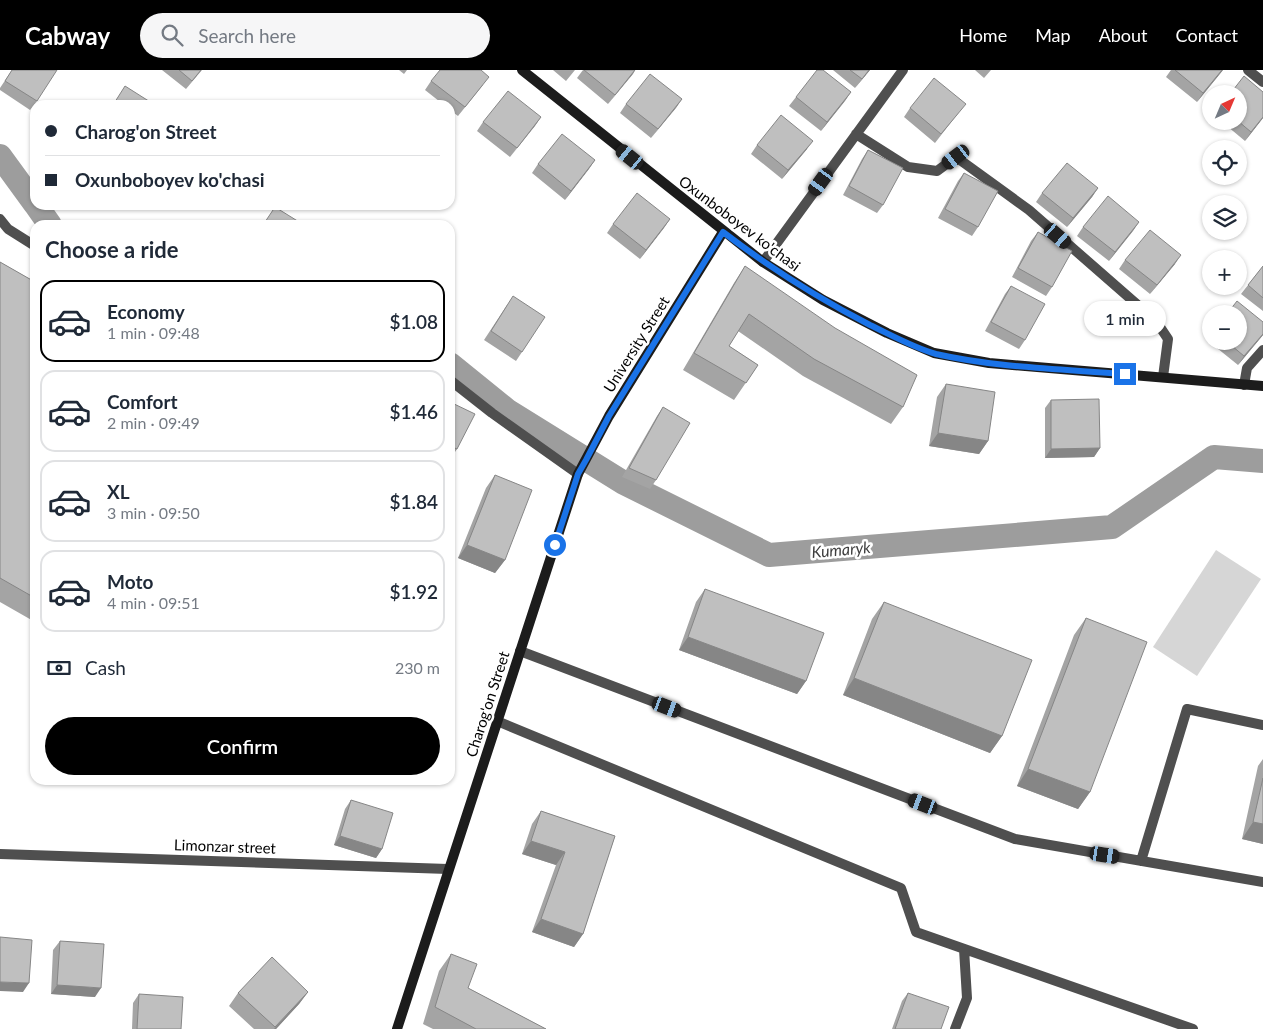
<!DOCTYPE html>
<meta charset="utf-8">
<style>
:root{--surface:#fff;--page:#f6f6f7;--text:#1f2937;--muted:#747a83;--line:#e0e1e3;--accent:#000}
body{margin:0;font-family:Lato,sans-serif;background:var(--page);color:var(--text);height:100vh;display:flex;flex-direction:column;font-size:19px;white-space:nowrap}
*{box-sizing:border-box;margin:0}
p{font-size:16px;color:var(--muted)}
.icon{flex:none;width:28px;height:28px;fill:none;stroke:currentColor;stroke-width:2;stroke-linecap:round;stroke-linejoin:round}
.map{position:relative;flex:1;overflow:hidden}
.sheet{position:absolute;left:30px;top:150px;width:425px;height:565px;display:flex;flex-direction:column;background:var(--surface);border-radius:15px;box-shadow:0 1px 4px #0004}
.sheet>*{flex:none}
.guide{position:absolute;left:30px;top:30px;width:425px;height:110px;border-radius:15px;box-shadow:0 1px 4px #0004;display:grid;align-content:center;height:110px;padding:0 15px;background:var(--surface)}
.needle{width:32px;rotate:44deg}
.fabs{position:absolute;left:1202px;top:15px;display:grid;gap:10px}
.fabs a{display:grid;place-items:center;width:45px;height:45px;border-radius:50%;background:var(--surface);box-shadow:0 1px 4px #0004;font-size:25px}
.end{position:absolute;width:22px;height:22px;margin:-11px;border:6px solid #1a73e8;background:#fff;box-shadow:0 0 0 2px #fff}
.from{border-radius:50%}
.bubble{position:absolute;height:35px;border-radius:18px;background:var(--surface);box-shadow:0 1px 4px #0004;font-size:16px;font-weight:600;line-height:35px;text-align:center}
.car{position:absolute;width:15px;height:30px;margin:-15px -8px;border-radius:6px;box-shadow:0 0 4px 1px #0007;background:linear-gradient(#222 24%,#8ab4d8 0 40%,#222 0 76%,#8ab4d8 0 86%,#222 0)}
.guide b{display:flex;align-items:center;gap:18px;height:48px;font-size:19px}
.guide b+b{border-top:1px solid var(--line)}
.guide i{width:12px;height:12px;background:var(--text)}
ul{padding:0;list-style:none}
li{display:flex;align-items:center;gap:15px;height:82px;margin:0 10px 8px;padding:0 5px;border:2px solid var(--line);border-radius:15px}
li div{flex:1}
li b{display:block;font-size:19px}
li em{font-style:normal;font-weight:600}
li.on{border-color:var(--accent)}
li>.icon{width:45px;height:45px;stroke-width:1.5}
h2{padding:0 15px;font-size:22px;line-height:60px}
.pay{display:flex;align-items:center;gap:12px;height:55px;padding:0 15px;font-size:19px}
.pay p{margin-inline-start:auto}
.button{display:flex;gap:10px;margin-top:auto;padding:10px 15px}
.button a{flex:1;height:58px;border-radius:30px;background:var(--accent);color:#fff;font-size:20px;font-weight:600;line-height:58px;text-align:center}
header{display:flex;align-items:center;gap:30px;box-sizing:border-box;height:70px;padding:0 25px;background:var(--accent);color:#fff}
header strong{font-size:24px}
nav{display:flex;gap:28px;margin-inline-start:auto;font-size:18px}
.search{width:350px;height:45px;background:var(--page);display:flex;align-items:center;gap:12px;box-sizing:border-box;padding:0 18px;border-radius:28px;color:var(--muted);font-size:19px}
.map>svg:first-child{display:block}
.green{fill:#d6d6d6}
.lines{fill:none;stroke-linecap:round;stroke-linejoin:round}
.canal{stroke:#9d9d9d;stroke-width:24}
.service{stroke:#4f4f4f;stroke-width:10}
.minor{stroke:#4f4f4f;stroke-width:10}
.secondary{stroke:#1c1c1c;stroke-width:10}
.wall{fill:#a4a4a4}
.shaded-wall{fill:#868686}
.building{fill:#bfbfbf;stroke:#868686}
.route{stroke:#1a73e8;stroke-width:6}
.labels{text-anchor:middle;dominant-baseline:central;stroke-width:5;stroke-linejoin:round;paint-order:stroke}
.street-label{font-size:15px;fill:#000;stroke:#fff}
.water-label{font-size:16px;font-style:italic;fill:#3e3e3e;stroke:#fff}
</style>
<header>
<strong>Cabway</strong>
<div class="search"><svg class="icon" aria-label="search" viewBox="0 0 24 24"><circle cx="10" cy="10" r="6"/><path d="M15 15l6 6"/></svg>Search here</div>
<nav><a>Home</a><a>Map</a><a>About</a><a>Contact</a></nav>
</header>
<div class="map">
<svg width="1263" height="959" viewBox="0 0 1263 959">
<rect width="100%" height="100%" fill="#fff"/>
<path class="green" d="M1216,480L1261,509L1197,606L1153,577Z"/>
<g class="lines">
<path class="canal" d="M0,86L35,134
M36,135L50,155
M450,294L508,341L624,413L769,485L1112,457L1214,387L1263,391"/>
<path class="service" d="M520,581L1015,769L1263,812
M1141,791L1187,639L1263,655"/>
<path class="minor" d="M1248,0L1263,12
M856,64L908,97L937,101L956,87L1029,140L1156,251L1168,269L1163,307
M0,149L8,159L35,176
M763,192L903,0
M450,310L492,343L578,404
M1244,315L1247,298L1263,280
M497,651L901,818L916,862L1193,959
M0,784L448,799
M955,959L967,928L964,879"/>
<path class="secondary" d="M522,0L763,192L823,230L887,263L934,283L989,293L1263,316
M397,959L578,404L609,346L723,162"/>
</g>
<path class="wall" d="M12,0L37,31L30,40L0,20V18Z
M162,0H202L186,19Z
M399,0H407L404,4Z
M553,0H575L566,11Z
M583,0H635L608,34L577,8Z
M833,0H870L855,18Z
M975,0H991L984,8Z
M1171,0H1223L1197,32L1166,7Z
M431,11L483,15L458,46L450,40V35H444L425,20Z
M851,22L821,61L789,36L796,27Z
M682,29L651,68L620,43L626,34Z
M910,38L959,42L935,73L904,47Z
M541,47L510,87L477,61L483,52Z
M1263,48L1245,71L1221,51H1239Z
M757,75L807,79L782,109L751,84Z
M868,80L883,135L877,143L843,125L862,89Z
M595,90L565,130L532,103L538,94Z
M964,103L978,157L972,166L938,148L958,111Z
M1098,118L1092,127L1067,157L1036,132L1042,123Z
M670,149L640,189L607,163L613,154Z
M1139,152L1109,191L1077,166L1083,157Z
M1038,162L1052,217L1046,226L1012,207L1031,171Z
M1125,190L1175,194L1150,224L1119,199Z
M0,192L35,212V552L0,532Z
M745,196L903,337L891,354L803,306L738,261L729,276L758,295L734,330L683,300L734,213Z
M1263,196V241L1241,224Z
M1011,216L1025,270L1019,279L985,261L1005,224Z
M507,235L522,282L516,291L484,270Z
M1211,264V271H1239L1263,265L1238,295L1207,270Z
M946,314L988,371L979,384L929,376L937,327Z
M1051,330L1100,378L1094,387L1045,388V338Z
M450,332L457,379L451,388L450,387Z
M663,337L656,410L650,419L622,407L657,346Z
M495,405L505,490L495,503L458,488L486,418Z
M705,519L806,611L797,624L679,580L696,532Z
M884,532L1002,666L990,683L843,625L872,549Z
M1086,548L1090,722L1078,739L1017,716L1074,565Z
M1263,689V774L1242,769L1258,696Z
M351,730L382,779L376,788L334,775L345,739Z
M541,741L615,766L583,864L574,877L532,862L556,795L522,784L532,754Z
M60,871L95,927L51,924L53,880Z
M451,884L468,918L546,959H433L423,954L439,901Z
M308,922L299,934L276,959H254L229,936L238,923Z
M908,923L941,959H892L902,931Z
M139,924L181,959H132L133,933Z"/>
<path class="shaded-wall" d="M635,0L633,4L608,34L615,25Z
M869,0H870L855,18Z
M1222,0H1223L1197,32L1203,23Z
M851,22L845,31L821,61L827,52Z
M682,29L676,38L651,68L658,59Z
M541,47L535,56L510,87L517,78Z
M1263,47V48L1245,71L1251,62Z
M813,71L807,79L782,109L788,100Z
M595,90L589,99L565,130L571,121Z
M1098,118L1092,127L1067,157L1073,148Z
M670,149L664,158L640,189L646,180Z
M1139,152L1133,161L1109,191L1115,182Z
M1181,185L1175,194L1150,224L1157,215Z
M1263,264V265L1238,295L1244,286Z
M938,363L988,371L979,384L929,376Z
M1100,378L1094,387L1045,388L1051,379Z
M467,475L505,490L495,503L458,488Z
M688,567L806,611L797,624L679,580Z
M854,608L1002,666L990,683L843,625Z
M1028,699L1090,722L1078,739L1017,716Z
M1253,752L1263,754V774L1242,769Z
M340,766L382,779L376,788L334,775Z
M531,771L565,782L556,795L522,784Z
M541,849L583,864L574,877L532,862Z
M0,912L29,913L23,922L0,921Z
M57,915L101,918L95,927L51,924Z
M308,922L299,934L276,959H274Z"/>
<path class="building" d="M12,0H57L37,31L5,11Z
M179,0H201L192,11Z
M440,0H481L489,7L465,37L431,11Z
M584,0H635L615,25Z
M817,0H823L851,22L827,52L796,27Z
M850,0H869L862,9Z
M1175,0H1222L1203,23Z
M650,4L682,29L658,59L626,34Z
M1244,6L1263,22V47L1251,62L1238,51H1239V24H1230Z
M934,8L966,34L941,64L910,38Z
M125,16L155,35H113Z
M508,21L541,47L517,78L483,52Z
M781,45L813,71L788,100L757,75Z
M562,64L595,90L571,121L538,94Z
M868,80L903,98L883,135L849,116Z
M1067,93L1098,118L1073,148L1042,123Z
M964,103L998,121L978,157L945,139Z
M637,123L670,149L646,180L613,154Z
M1108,126L1139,152L1115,182L1083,157Z
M275,137L304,155H263Z
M1150,160L1181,185L1157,215L1125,190Z
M1038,162L1072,181L1052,217L1018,198Z
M0,192L35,212V528L0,508Z
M745,196L835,258L917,305L903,337L814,289L749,244L729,276L758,295L746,313L694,283Z
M1263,196V228L1248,215Z
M1011,216L1045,234L1025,270L991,252Z
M513,226L545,247L522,282L491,261Z
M1237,231L1263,252V264L1244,286L1226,271H1239V244H1227Z
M946,314L995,322L988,371L938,363Z
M1099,329L1100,378L1051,379V330Z
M450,332L475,344L457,379L450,376Z
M663,337L690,353L656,410L629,398Z
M495,405L532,420L505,490L467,475Z
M705,519L824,563L806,611L688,567Z
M884,532L1032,590L1002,666L854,608Z
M1086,548L1147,572L1090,722L1028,699Z
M1263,708V754L1253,752Z
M351,730L393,743L382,779L340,766Z
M541,741L615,766L583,864L541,849L565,782L531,771Z
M0,867L32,870L29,913L0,912Z
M60,871L104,874L101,918L57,915Z
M451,884L477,894L468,918L546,959H476L435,937Z
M272,887L308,922L275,957L238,923Z
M908,923L949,937L941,959H895Z
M139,924L183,927L181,959H137Z"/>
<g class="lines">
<path class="route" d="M555,475L578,404L586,390L609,346L723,162C770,198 818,228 870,255C891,265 914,278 936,284C998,298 1062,299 1125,304"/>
</g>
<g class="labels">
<g class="street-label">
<text transform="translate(740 153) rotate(37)">Oxunboboyev ko'chasi</text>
<text transform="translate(636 274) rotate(-58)">University Street</text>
<text transform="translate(487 634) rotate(-72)">Charog'on Street</text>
<text transform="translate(225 776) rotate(2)">Limonzar street</text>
</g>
<g class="water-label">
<text transform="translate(841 479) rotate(-5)">Kumaryk</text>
</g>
</g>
</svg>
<div class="fabs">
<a><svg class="needle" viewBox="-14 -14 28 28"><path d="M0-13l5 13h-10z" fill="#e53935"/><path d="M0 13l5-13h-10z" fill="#747a83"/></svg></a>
<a><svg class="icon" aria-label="locate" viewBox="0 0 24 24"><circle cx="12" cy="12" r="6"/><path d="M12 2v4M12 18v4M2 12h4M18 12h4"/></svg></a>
<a><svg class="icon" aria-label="layers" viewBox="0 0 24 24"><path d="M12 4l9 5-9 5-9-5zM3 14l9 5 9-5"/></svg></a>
<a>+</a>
<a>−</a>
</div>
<i class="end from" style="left:555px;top:475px"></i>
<i class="end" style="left:1125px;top:304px"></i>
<div class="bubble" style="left:1084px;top:231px;width:82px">1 min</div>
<i class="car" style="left:630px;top:87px;rotate:309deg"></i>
<i class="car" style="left:956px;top:87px;rotate:233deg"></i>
<i class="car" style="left:821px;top:112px;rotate:216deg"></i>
<i class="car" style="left:1058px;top:166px;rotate:131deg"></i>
<i class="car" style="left:667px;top:637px;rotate:111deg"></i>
<i class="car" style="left:923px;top:734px;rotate:291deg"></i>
<i class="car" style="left:1105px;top:785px;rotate:99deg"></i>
<div class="guide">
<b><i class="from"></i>Charog'on Street</b>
<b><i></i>Oxunboboyev ko'chasi</b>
</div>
<section class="sheet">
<h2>Choose a ride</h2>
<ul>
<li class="on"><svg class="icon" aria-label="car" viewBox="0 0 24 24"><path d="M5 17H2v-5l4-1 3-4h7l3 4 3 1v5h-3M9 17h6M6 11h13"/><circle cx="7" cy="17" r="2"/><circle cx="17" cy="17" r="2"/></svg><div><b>Economy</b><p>1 min · 09:48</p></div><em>$1.08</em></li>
<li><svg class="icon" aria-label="car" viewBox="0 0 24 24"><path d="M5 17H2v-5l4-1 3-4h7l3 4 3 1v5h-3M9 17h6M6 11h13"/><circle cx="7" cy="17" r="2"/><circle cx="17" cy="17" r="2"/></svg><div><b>Comfort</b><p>2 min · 09:49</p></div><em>$1.46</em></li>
<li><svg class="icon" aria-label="car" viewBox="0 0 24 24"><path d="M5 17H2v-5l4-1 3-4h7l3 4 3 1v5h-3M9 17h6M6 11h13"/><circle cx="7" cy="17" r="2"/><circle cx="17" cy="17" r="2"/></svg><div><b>XL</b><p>3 min · 09:50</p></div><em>$1.84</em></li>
<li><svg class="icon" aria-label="car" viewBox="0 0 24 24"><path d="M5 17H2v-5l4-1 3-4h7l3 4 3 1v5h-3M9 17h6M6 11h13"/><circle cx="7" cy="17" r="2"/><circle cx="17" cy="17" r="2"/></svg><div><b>Moto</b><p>4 min · 09:51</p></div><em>$1.92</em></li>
</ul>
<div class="pay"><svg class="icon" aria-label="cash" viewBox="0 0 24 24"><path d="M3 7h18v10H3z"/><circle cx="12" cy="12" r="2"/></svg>Cash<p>230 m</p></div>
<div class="button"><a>Confirm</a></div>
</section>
</div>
